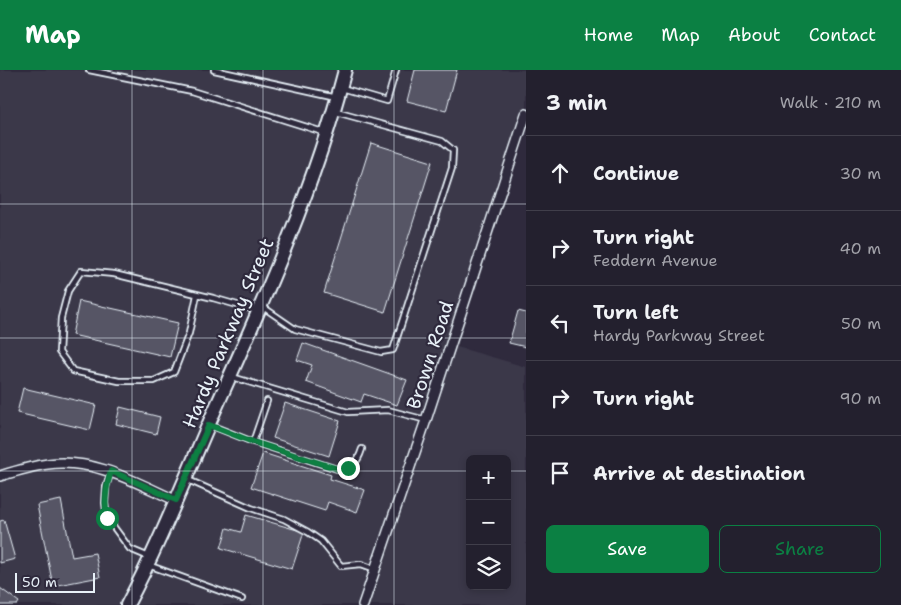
<!DOCTYPE html>
<html lang="en">
<head>
<meta charset="utf-8">
<style>
  :root { --surface:#23202e; --page:#2b2836; --text:#f1f3f6; --muted:#a3a3aa; --line:#403e4a; --accent:#0b8043 }
  body { margin:0; font-family:"Shantell Sans",sans-serif; background:var(--page); color:var(--text) }
  .controls { position:absolute; right:15px; bottom:15px; display:grid; overflow:hidden; border-radius:8px; box-shadow:0 2px 8px #0003 }
  .controls button { width:45px; height:45px; display:grid; place-items:center; padding:0; border:0; border-bottom:1px solid var(--line); background:var(--surface); color:var(--text); font:25px sans-serif }
  .scale { position:absolute; left:15px; bottom:12px; width:80px; box-sizing:border-box; padding-left:5px; border:2px solid #e8f1f8; border-top:0; font-size:14px; line-height:18px; white-space:nowrap; color:#e8f1f8; -webkit-text-stroke:4px #2f2a3d; paint-order:stroke }
  .stop { position:absolute; width:15px; height:15px; margin:-11px; border:4px solid #0b8043; border-radius:50%; background:#fff }
  .stop.end { background:#0b8043; border-color:#fff; box-shadow:0 1px 5px #0008 }
  .list { margin:0; padding:0; list-style:none }
  h2 { display:flex; justify-content:space-between; align-items:center; height:65px; margin:0; padding:0 20px; font-size:21px }
  h2 small { font-size:16px; font-weight:400; color:var(--muted) }
  .list li { display:grid; grid-template-columns:32px 1fr auto; gap:15px; align-items:center; box-sizing:border-box; height:75px; padding:0 20px; border-top:1px solid var(--line) }
  .list b { display:block; font-size:19px; white-space:nowrap }
  .list p { margin:0; font-size:16px; white-space:nowrap; color:var(--muted) }
  .list em { font-size:16px; font-style:normal; color:var(--muted) }
  .actions { display:flex; gap:10px; padding:15px 20px }
  .actions a { flex:1; padding:11px 0; border:1px solid var(--accent); border-radius:8px; text-align:center; font-size:18px; color:var(--accent) }
  .actions .main { background:var(--accent); color:#fff }
  .icon { flex:none; width:28px; height:28px; fill:none; stroke:currentColor; stroke-width:2; stroke-linecap:round; stroke-linejoin:round }
  .map { position:relative; flex:none; width:526px; height:535px; overflow:hidden }
  header { display:flex; align-items:center; gap:30px; box-sizing:border-box; height:70px; padding:0 25px; background:var(--accent); color:#fff }
  header strong { font-size:24px }
  nav { display:flex; gap:28px; margin-inline-start:auto; font-size:18px }
  main { display:flex }
  aside { flex:1; background:var(--surface) }
  .map>svg:first-child { display:block }
  .built { fill:#3b3749; fill-rule:evenodd }
  .building { fill:#575565; stroke:#e8f1f8 }
  .lines { fill:none; stroke-linecap:round; stroke-linejoin:round }
  .service-casing { stroke:#e8f1f8; stroke-width:8 }
  .minor-casing { stroke:#e8f1f8; stroke-width:12 }
  .secondary-casing { stroke:#e8f1f8; stroke-width:16 }
  .service { stroke:#2f2a3d; stroke-width:4.5 }
  .minor { stroke:#2f2a3d; stroke-width:9 }
  .secondary { stroke:#2f2a3d; stroke-width:12 }
  .route { stroke:#0b8043; stroke-width:6 }
  .grid { fill:none; stroke:#e8f1f8; stroke-width:1; stroke-opacity:0.55 }
  .labels { text-anchor:middle; dominant-baseline:central; stroke-width:4.5; stroke-linejoin:round; paint-order:stroke }
  .street-label { font-size:19px; fill:#e8f1f8; stroke:#2f2a3d }
</style>
</head>
<body>
<header>
<strong>Map</strong>
<nav><a>Home</a><a>Map</a><a>About</a><a>Contact</a></nav>
</header>
<main>
<div class="map">
<svg width="526" height="535" viewBox="0 0 526 535">
  <rect width="100%" height="100%" fill="#2f2a3d"/>
  <filter id="ink" filterUnits="userSpaceOnUse"><feTurbulence type="fractalNoise" baseFrequency=".02" numOctaves="2"/><feDisplacementMap in="SourceGraphic" scale="10" xChannelSelector="R" yChannelSelector="G"/><feConvolveMatrix kernelMatrix="1 2 1 2 8 2 1 2 1" color-interpolation-filters="sRGB"/></filter>
  <g filter="url(#ink)">
    <!-- built -->
    <path class="built" d="M0 0H526V63L457 277 526 297V535H0ZM470 389H507V516H470Z"/>
    <!-- building -->
    <path class="building" d="M415 0H457L446 41 407 31Z
      M371 73 432 92 385 242 324 223Z
      M79 231 178 253 170 287 72 265Z
      M518 241 526 243V277L509 273Z
      M303 273 407 310 397 335 364 324 361 332 306 312 312 295 297 290Z
      M23 318 96 335 90 360 17 343Z
      M285 333 340 351 329 386 273 368Z
      M120 337 160 347 156 364 116 354Z
      M263 383 331 405 330 409 365 420 357 442 328 432 325 441 251 417Z
      M61 430 72 487 95 483 100 507 53 516 37 435Z
      M246 445 304 462 292 499 221 478 227 458 241 462Z
      M4 450 15 489 0 493V451Z
      M0 518 19 532 17 535H0Z"/>
    <g class="lines">
      <defs>
        <path id="service" d="M89 0 192 21 326 63
          M214 0 337 27
          M342 18 387 31 396 0
          M197 225 189 263 174 302 154 311H119L73 301 59 282 61 248 68 221 81 201 114 204 213 228 258 241
          M263 237 295 259 381 282 393 280 452 98 453 80 442 71 336 42
          M232 307 348 342 388 340 426 350
          M210 355 253 372 337 399C352 400 358 392 362 379
          M253 372 267 331
          M111 401 106 417 105 433 107 448 130 479 149 487
          M186 409 251 438 284 449 308 462 321 471 341 496 361 494 375 499
          M148 495 242 529"/>
        <path id="minor" d="M0 406C16 401 32 396 48 394 94 388 135 412 175 430
          M363 535 426 350 526 44"/>
        <path id="secondary" d="M127 535C160 473 186 406 214 342 264 230 314 119 345 0"/>
      </defs>
      <!-- service casing -->
      <use href="#service" class="service-casing"/>
      <!-- minor casing -->
      <use href="#minor" class="minor-casing"/>
      <!-- secondary casing -->
      <use href="#secondary" class="secondary-casing"/>
      <!-- service -->
      <use href="#service" class="service"/>
      <!-- minor -->
      <use href="#minor" class="minor"/>
      <!-- secondary -->
      <use href="#secondary" class="secondary"/>
    </g>
  </g>
  <g class="lines" filter="url(#ink)">
    <!-- route -->
    <path class="route" d="M107 448C104 431 106 418 111 401L176 430 209 355 253 372 338 399 348 398"/>
  </g>
  <!-- grid -->
  <path class="grid" d="M132 0V535M263 0V535M394 0V535M0 134H526M0 268H526M0 401H470M507 401H526"/>
  <g class="labels">
    <!-- street labels -->
    <g class="street-label">
      <text transform="translate(228 263) rotate(-67)">Hardy Parkway Street</text>
      <text transform="translate(430 285) rotate(-72)">Brown Road</text>
    </g>
  </g>
</svg>
<div class="controls">
<button>+</button>
<button>−</button>
<button><svg class="icon" aria-label="layers" viewBox="0 0 24 24"><path d="M12 4l9 5-9 5-9-5zM3 14l9 5 9-5"/></svg></button>
</div>
<div class="scale">50 m</div>
<div class="stop" style="left:107px;top:448px"></div>
<div class="stop end" style="left:348px;top:398px"></div>
</div>
<aside>
<h2>3 min<small>Walk · 210 m</small></h2>
<ul class="list">
<li><svg class="icon" aria-label="ahead" viewBox="0 0 24 24"><path d="M12 20V5M6 11l6-6 6 6"/></svg><div><b>Continue</b></div><em>30 m</em></li>
<li><svg class="icon" aria-label="right" viewBox="0 0 24 24"><path d="M7 20v-9h11M14 6l5 5-5 5"/></svg><div><b>Turn right</b><p>Feddern Avenue</p></div><em>40 m</em></li>
<li><svg class="icon" aria-label="left" viewBox="0 0 24 24"><path d="M17 20v-9H6M10 6l-5 5 5 5"/></svg><div><b>Turn left</b><p>Hardy Parkway Street</p></div><em>50 m</em></li>
<li><svg class="icon" aria-label="right" viewBox="0 0 24 24"><path d="M7 20v-9h11M14 6l5 5-5 5"/></svg><div><b>Turn right</b></div><em>90 m</em></li>
<li><svg class="icon" aria-label="arrive" viewBox="0 0 24 24"><path d="M6 21V4h12l-3 4 3 4H6"/></svg><div><b>Arrive at destination</b></div></li>
</ul>
<div class="actions"><a class="main">Save</a><a>Share</a></div>
</aside>
</main>
</body>
</html>
